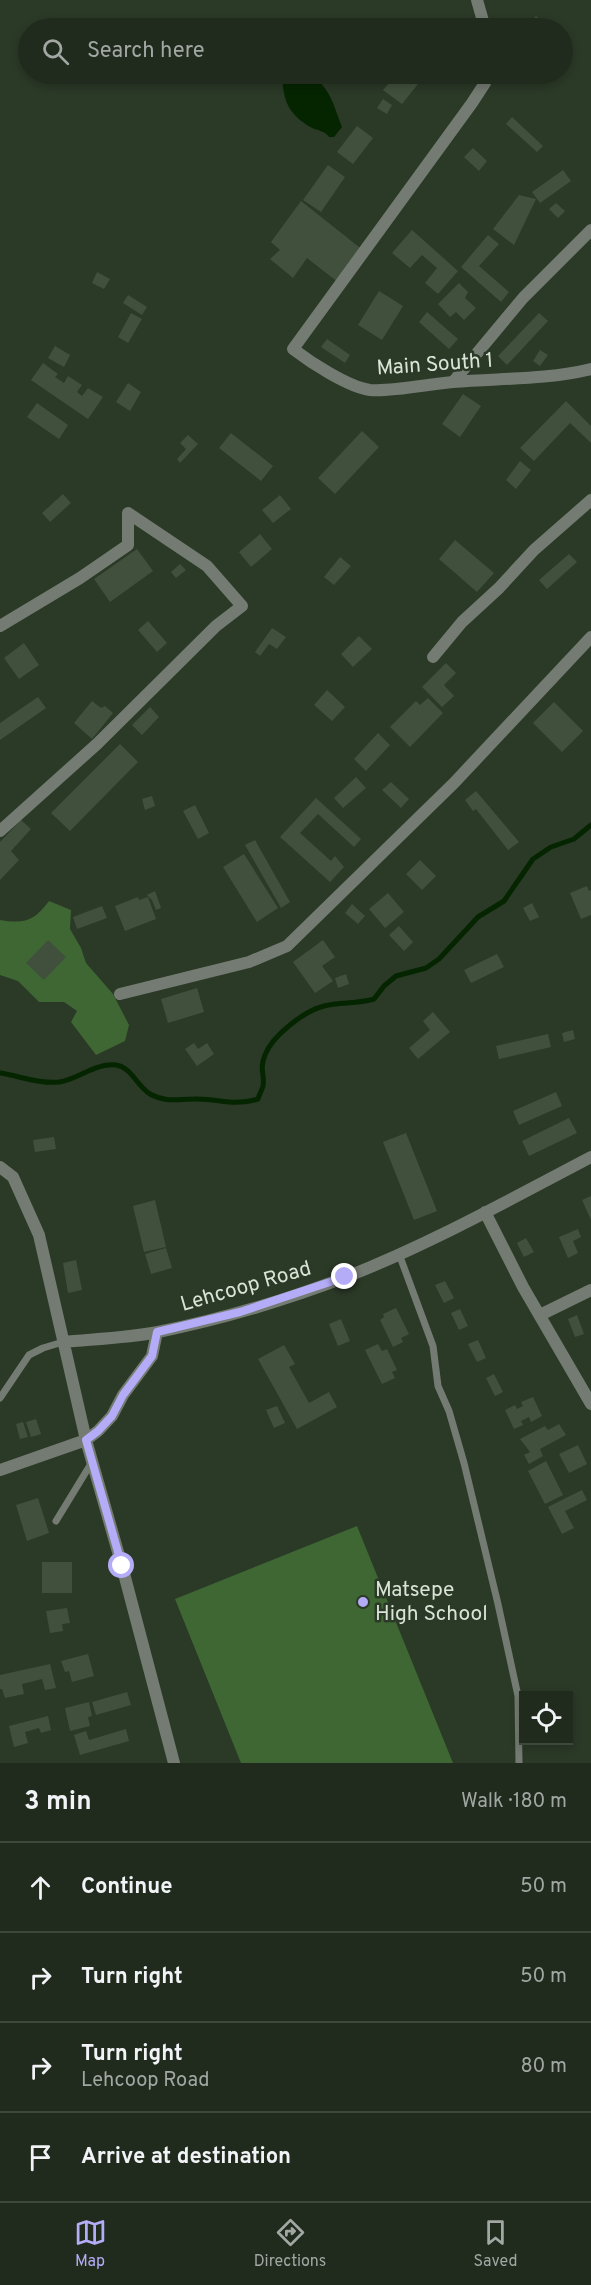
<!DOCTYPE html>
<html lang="en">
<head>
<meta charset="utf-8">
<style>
  :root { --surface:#202b1d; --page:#2d372a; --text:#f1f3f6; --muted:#a2a7a4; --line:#3d473b; --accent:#b5acf8 }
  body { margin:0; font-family:Overpass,sans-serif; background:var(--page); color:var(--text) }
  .controls { position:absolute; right:18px; bottom:18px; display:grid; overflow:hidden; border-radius:0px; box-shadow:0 3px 9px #0003 }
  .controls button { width:54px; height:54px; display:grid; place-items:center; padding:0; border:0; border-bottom:2px solid var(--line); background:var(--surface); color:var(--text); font:30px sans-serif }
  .stop { position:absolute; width:18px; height:18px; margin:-14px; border:4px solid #b5acf8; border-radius:50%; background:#fff }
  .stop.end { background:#b5acf8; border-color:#fff; box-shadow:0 2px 6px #0008 }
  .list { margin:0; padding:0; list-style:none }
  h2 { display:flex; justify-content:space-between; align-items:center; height:78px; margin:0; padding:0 24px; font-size:26px }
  h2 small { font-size:20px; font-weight:400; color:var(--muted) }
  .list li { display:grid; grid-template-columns:39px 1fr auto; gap:18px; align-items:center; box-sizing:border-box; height:90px; padding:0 24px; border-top:2px solid var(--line) }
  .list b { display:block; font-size:22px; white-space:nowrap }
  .list p { margin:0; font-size:20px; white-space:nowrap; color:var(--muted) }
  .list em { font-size:20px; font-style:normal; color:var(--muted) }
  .icon { flex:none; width:33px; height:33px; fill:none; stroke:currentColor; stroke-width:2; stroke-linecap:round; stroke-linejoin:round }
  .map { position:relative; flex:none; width:591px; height:1763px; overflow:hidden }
  .search { position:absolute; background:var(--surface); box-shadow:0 3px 9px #0003; left:18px; right:18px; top:18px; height:66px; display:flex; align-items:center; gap:15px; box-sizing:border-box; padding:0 21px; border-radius:33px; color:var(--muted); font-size:22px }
  .sheet { height:438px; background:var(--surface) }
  nav { display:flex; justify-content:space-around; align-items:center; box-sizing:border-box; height:84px; border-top:2px solid var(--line); background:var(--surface); font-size:16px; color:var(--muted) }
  nav a { display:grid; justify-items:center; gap:3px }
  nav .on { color:var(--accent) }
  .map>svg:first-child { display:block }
  .green { fill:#3e6733 }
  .water { fill:#052500 }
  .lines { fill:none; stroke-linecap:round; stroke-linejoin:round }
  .stream { stroke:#052500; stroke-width:5 }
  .building { fill:#41503d }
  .service { stroke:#747b72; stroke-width:7 }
  .minor { stroke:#747b72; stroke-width:12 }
  .route { stroke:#b5acf8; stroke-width:8 }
  .poi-dot { fill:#b5acf8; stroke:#2b3927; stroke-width:2 }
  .labels { text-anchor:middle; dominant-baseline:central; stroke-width:5; stroke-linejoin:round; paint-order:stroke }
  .street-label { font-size:21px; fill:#dae3d7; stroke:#2b3927 }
  .poi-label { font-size:21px; fill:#dae3d7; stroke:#2b3927; text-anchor:start }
</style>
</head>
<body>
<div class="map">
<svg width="591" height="1763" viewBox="0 0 591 1763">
  <rect width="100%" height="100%" fill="#2b3927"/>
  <!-- green -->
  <path class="green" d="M49 901 71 910 70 929 81 948 86 963 113 994 129 1025 125 1041 96 1055 71 1022 77 1011 64 1002H39L18 981 0 975V920C25 924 34 921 49 901Z
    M357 1526 453 1763H241L175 1599Z"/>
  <!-- water -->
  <path class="water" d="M282 74H312C332 93 332 101 342 127L334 137H329C325 131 319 131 312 128 288 114 283 101 282 74Z"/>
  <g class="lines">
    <!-- stream -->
    <path class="stream" d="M0 1073C19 1076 40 1084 59 1082 79 1079 94 1063 116 1065 131 1067 137 1086 150 1094 166 1103 178 1099 194 1099 219 1098 231 1107 258 1099 259 1095 262 1090 263 1086 265 1074 259 1070 265 1055 272 1036 304 1011 324 1006 340 1002 357 1004 374 999L384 986 396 976 426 968 439 959 478 917 504 901 533 859 551 847 574 839 591 825"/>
  </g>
  <!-- building -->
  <path class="building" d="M536 16 550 28H539L531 21Z
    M397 74H426L402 104 383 90Z
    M383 99 392 105 387 114 377 108Z
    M512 117 543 146 537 152 506 124Z
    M357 126 373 138 353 164 337 152Z
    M473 148 487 161 479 171 464 157Z
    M328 165 345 177 321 212 303 200Z
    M563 170 571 181 540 203 532 192Z
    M519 195 536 199 514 245 493 229Z
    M301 201 364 251 339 283 307 258 293 278 270 259 280 250 271 242Z
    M556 203 565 211 558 218 549 209Z
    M412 230 458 271 438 294 425 283 437 268 422 255 410 268 392 253Z
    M488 235 499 244 479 266 509 292 501 302 461 267Z
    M97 272 110 279 104 289 92 283Z
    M459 283 468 292 465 298 476 308 464 320 456 312 450 317 438 304Z
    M379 291 403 306 382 340 358 325Z
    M128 295 147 307 142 315 123 303Z
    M427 312 458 339 449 349 419 322Z
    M131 313 142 319 128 343 118 337Z
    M539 313 548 321 507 365 498 356Z
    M327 339 350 355 345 363 321 347Z
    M55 346 70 355 64 367 48 358Z
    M540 350 548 355 540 366 533 361Z
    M43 363 58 374 55 377 64 383 68 376 82 385 77 392 82 396 88 388 103 397 88 419 31 380Z
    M128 383 141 392 130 411 116 402Z
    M463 394 481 406 460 437 442 424Z
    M566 401 591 426V443L570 423 534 461 520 448Z
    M37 403 68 425 59 439 27 417Z
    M362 431 379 447 335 494 318 478Z
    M231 433 273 466 261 481 219 448Z
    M188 435 198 444 180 463 177 459 186 449 180 443Z
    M520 461 531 470 516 489 506 480Z
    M63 494 71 503 50 522 42 513Z
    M280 495 291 509 273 523 262 510Z
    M260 534 272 549 251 567 239 552Z
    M455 540 494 573 477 592 439 559Z
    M137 549 153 571 110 602 94 579Z
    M569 554 577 562 547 589 539 580Z
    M340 557 351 566 334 585 324 577Z
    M180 564 186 570 176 578 171 572Z
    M148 621 167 643 157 652 138 630Z
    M272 628 286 637 277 649 269 644 260 656 255 652Z
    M359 636 372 649 353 667 341 654Z
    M24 643 39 665 19 679 4 658Z
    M446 663 456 673 444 685 454 696 442 707 422 687Z
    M327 690 345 707 332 721 314 705Z
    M38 697 46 708 0 740V723Z
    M428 698 443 713 410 747 390 727 416 701 420 705Z
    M92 701 101 708 105 706 113 713 92 739 74 723Z
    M554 702 583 731 562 752 533 723Z
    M150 707 159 717 142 735 132 725Z
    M378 733 390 745 366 771 354 759Z
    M120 744 138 762 70 831 51 813Z
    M356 777 366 788 343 808 334 798Z
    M391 782 409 799 401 808 382 790Z
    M476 791 519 842 508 850 476 809 473 811 465 800Z
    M152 796 155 806 145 810 142 799Z
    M316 798 361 839 354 847 318 814 300 833 331 861 335 856 344 867 330 882 280 837Z
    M195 805 209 833 198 839 183 811Z
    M21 820 31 829 11 851 19 860 0 880V842Z
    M255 840 290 902 281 908 245 845Z
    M244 854 278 908 257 922 223 867Z
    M420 860 436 876 422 890 406 874Z
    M587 886 589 891 591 890V915L581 919 570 893Z
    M155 891 161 908 156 910 152 900 147 895Z
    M388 893 404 912 385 928 369 909Z
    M138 897 139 900 148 897 156 919 125 931 115 906Z
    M532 903 539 917 530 921 523 908Z
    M352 904 365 916 358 924 345 913Z
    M102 906 107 918 77 929 73 917Z
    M399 926 413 942 404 951 389 935Z
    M48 940 66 957 44 980 26 963Z
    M323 940 335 957 322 966 333 981 315 993 293 962Z
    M497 954 504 967 471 983 464 970Z
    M346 974 349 984 338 988 335 978Z
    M197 988 204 1012 168 1023 161 999Z
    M433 1012 450 1032 418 1059 409 1048 430 1030 423 1021Z
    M573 1030 575 1039 564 1042 562 1033Z
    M548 1034 551 1047 499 1059 496 1046Z
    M194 1043 198 1049 207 1043 214 1054 197 1066 185 1049Z
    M556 1092 562 1106 519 1125 513 1111Z
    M569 1118 577 1133 529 1156 522 1141Z
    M406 1133 437 1211 414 1220 383 1142Z
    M54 1137 56 1149 35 1152 33 1140Z
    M591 1196V1220L582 1200Z
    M155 1200 166 1247 144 1252 133 1206Z
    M578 1229 581 1237 573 1241 578 1253 568 1258 559 1237Z
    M526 1238 534 1252 524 1257 517 1243Z
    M166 1248 172 1268 151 1274 145 1254Z
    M76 1260 82 1290 68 1293 63 1263Z
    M445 1281 454 1298 444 1303 435 1285Z
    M396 1308 409 1334 401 1338 403 1342 393 1347 380 1320 384 1317 383 1314Z
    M460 1309 468 1326 459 1330 451 1313Z
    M577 1315 584 1334 575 1337 568 1319Z
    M341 1319 350 1341 338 1346 329 1324Z
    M478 1340 486 1358 477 1362 468 1344Z
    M378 1344 382 1351 387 1349 397 1370 392 1372 395 1378 382 1384 365 1350Z
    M284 1345 295 1364 289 1367 309 1403 329 1392 337 1407 297 1429 258 1359Z
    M494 1374 503 1392 495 1396 486 1378Z
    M533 1397 542 1416 531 1422 529 1417 521 1421 523 1425 514 1429 505 1410 515 1405 517 1409 523 1406 521 1402Z
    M277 1406 285 1423 274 1428 266 1410Z
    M36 1419 41 1434 31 1437 26 1422Z
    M23 1422 28 1437 20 1439 16 1424Z
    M559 1424 566 1435 540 1449 543 1456 529 1464 524 1455 530 1452 520 1439 545 1426 548 1430Z
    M578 1445 587 1464 569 1473 559 1454Z
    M546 1461 563 1495 545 1504 528 1471Z
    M582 1490 587 1500 565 1511 574 1528 562 1534 548 1507Z
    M38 1498 49 1533 27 1541 16 1505Z
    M42 1562H72V1593H42Z
    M67 1608 70 1623 62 1624 63 1631 50 1633 46 1611Z
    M88 1654 94 1676 72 1682 69 1671 65 1672 61 1661Z
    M50 1664 56 1688 45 1690 42 1679 22 1684 24 1694 5 1698 2 1689H0V1675Z
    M127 1692 131 1705 96 1715 92 1702Z
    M89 1702 92 1716 88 1717 90 1726 70 1731 65 1708Z
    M48 1716 51 1730 41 1733 39 1728 25 1732 28 1743 14 1747 9 1726Z
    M126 1729 129 1741 80 1755 74 1735 86 1731 89 1740Z"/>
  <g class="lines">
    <!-- service -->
    <path class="service" d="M399 1254 433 1346 438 1386 449 1411 464 1463 498 1604 518 1696 519 1763
      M0 1398 29 1355 43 1348 63 1342
      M56 1521 92 1462"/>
    <!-- minor -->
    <path class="minor" d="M477 0 485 28
      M488 74 485 83 472 103 293 349C310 362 348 387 370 390 392 392 429 384 453 382 499 378 546 380 591 369
      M453 382 523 298 591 230
      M0 626 80 578 128 545V513L207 566 242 606 216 626 97 744 0 831
      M433 657 462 622 499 588 534 550 591 500
      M120 994 249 962 287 946 454 783 591 637
      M0 1167 13 1177 39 1235 86 1440 122 1566 174 1763
      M485 1212 523 1287 591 1404
      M540 1315 591 1290
      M63 1342C95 1339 127 1338 158 1332 222 1319 286 1300 346 1277 430 1244 511 1199 591 1157
      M0 1470 86 1440 98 1431 112 1416 123 1395 152 1356 157 1332"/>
  </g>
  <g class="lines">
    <!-- route -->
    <path class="route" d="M122 1566 86 1440 98 1431 112 1416 123 1395 152 1356 157 1332 240 1312 345 1277"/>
  </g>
  <!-- markers -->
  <circle class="poi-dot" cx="363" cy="1602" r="6"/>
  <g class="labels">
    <!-- street labels -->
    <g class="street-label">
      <text transform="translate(435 365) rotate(-4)">Main South 1</text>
      <text transform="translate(246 1287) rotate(-16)">Lehcoop Road</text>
    </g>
    <!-- poi labels -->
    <g class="poi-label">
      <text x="375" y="1590">Matsepe<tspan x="375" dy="24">High School</tspan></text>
    </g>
  </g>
</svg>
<div class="controls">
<button><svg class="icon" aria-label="locate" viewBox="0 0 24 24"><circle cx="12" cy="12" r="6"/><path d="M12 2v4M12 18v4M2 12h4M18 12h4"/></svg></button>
</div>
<div class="stop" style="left:122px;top:1566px"></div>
<div class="stop end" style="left:345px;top:1277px"></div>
<div class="search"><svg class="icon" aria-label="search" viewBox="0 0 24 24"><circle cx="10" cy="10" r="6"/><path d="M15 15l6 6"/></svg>Search here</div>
</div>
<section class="sheet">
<h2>3 min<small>Walk · 180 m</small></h2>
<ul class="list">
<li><svg class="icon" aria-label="ahead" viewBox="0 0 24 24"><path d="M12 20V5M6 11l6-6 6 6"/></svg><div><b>Continue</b></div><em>50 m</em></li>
<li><svg class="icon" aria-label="right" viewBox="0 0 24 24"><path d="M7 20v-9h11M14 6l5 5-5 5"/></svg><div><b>Turn right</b></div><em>50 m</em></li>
<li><svg class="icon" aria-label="right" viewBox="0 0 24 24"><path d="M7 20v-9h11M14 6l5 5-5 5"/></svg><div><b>Turn right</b><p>Lehcoop Road</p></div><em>80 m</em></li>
<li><svg class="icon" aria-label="arrive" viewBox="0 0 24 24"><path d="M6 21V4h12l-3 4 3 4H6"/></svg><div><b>Arrive at destination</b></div></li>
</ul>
</section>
<nav>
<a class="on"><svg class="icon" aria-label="map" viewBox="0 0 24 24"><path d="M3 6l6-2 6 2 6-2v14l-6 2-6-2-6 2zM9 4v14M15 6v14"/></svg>Map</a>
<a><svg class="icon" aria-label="directions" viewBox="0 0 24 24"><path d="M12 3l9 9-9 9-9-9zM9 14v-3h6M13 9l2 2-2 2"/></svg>Directions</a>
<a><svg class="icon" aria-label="saved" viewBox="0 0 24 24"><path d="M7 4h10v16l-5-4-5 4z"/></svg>Saved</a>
</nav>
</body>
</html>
